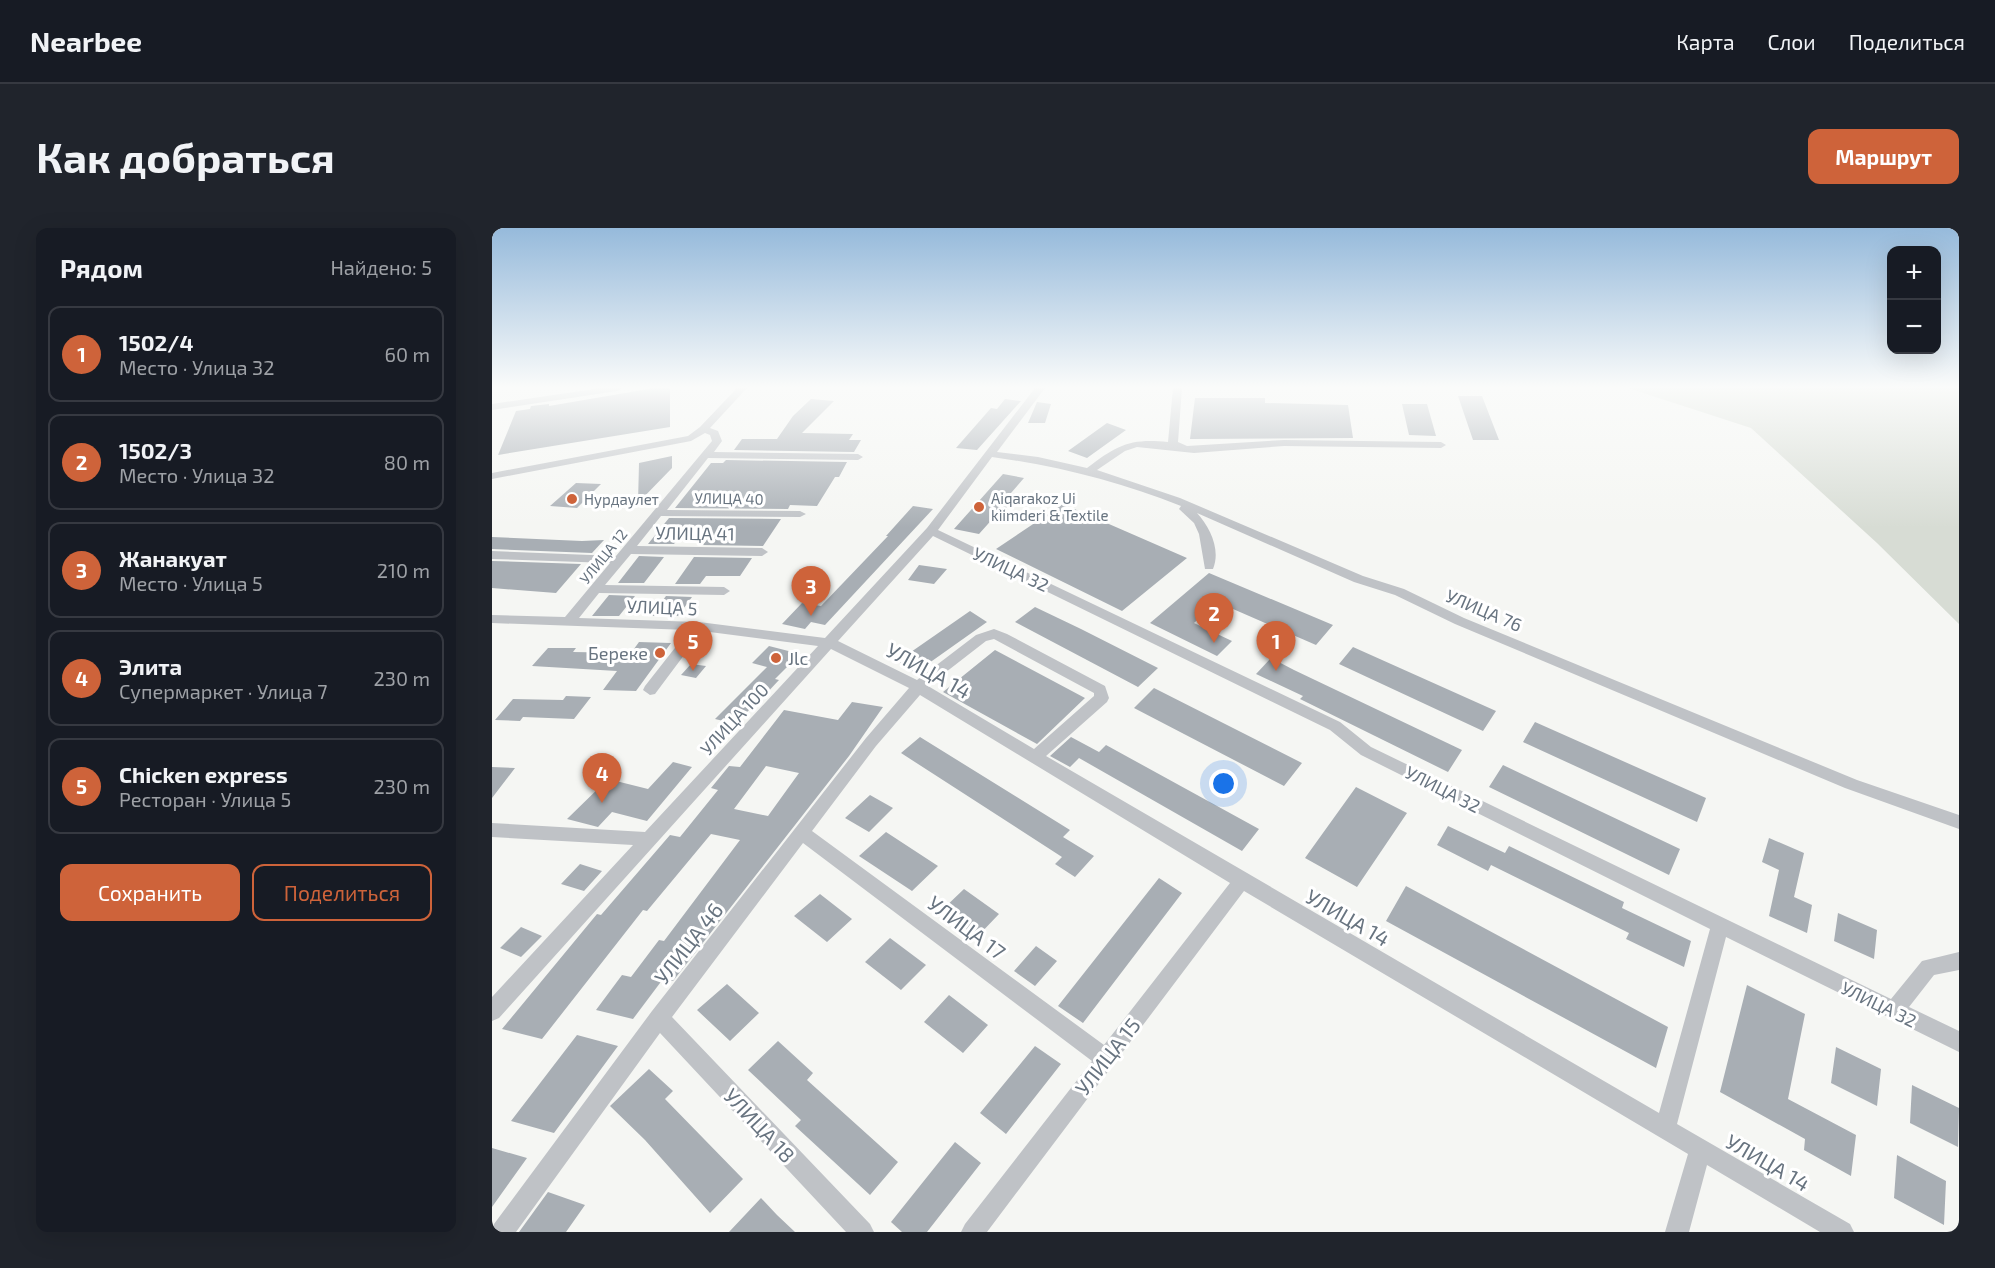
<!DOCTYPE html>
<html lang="ru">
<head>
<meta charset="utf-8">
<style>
  :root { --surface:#171b24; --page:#20242c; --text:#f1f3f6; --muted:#9ea1a6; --line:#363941; --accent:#ce633a }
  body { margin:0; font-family:"Exo 2",sans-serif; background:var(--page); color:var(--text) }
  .controls { position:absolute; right:18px; top:18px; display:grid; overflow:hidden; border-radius:12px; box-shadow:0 6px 24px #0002 }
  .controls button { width:54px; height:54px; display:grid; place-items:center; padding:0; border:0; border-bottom:2px solid var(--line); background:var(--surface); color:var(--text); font:30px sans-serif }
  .you { position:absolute; left:732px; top:556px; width:21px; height:21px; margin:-15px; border:4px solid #fff; border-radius:50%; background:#1a73e8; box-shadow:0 0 0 9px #1a73e833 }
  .badge { display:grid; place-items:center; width:39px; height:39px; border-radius:50%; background:var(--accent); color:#fff; font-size:20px; font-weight:700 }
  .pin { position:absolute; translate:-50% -50px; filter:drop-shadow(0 2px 3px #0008) }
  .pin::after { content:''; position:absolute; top:32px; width:21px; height:18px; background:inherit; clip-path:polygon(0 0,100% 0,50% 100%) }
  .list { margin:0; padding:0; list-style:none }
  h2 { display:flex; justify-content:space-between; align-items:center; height:78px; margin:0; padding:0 24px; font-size:26px }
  h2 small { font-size:20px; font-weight:400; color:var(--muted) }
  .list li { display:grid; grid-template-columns:39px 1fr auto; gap:18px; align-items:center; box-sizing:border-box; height:96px; margin:0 12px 12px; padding:0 12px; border:2px solid var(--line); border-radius:12px }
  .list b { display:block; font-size:22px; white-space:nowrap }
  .list p { margin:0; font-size:20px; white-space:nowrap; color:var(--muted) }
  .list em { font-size:20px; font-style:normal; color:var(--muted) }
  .actions { display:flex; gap:12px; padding:18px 24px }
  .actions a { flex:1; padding:14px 0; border:2px solid var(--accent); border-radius:12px; text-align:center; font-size:21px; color:var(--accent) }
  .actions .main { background:var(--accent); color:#fff }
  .map { position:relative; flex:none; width:1467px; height:1004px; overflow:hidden; border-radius:12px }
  header { display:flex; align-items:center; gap:36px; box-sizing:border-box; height:84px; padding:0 30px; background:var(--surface); border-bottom:2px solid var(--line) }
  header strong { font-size:28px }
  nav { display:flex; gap:33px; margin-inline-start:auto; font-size:21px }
  .intro { display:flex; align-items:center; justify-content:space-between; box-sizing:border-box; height:144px; padding:0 36px }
  h1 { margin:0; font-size:42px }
  .button { padding:15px 27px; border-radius:12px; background:var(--accent); color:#fff; font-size:21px; font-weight:700 }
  main { display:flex; gap:36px; padding:0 36px }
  aside { flex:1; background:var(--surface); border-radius:12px; box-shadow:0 6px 24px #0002 }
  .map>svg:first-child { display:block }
  .green { fill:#d7dcd4 }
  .building { fill:#a8aeb4; fill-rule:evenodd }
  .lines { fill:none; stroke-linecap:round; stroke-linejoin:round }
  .minor { fill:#bfc2c6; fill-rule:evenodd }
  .poi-dot { fill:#ce633a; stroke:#fff; stroke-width:2 }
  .labels { text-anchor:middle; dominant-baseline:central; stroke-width:6; stroke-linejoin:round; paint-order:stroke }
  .far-street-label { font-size:15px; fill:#687480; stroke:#fff }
  .far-poi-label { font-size:15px; fill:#687480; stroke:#fff; text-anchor:start }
  .street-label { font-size:18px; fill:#687480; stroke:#fff }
  .poi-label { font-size:18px; fill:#687480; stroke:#fff; text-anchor:end }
  .near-street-label { font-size:21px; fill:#687480; stroke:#fff }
</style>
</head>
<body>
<header>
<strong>Nearbee</strong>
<nav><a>Карта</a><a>Слои</a><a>Поделиться</a></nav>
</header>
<div class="intro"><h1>Как добраться</h1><a class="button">Маршрут</a></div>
<main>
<aside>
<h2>Рядом<small>Найдено: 5</small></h2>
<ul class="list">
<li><span class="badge">1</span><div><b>1502/4</b><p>Место · Улица 32</p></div><em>60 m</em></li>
<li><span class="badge">2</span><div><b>1502/3</b><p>Место · Улица 32</p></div><em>80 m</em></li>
<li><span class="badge">3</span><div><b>Жанакуат</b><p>Место · Улица 5</p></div><em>210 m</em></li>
<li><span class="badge">4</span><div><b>Элита</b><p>Супермаркет · Улица 7</p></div><em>230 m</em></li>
<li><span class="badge">5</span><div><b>Chicken express</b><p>Ресторан · Улица 5</p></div><em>230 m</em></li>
</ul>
<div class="actions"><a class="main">Сохранить</a><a>Поделиться</a></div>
</aside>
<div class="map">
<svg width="1467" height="1004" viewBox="0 0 1467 1004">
  <rect width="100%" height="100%" fill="#f5f6f3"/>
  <!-- green -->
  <path class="green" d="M1136 160H1467V396L1385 315 1259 200Z"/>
  <!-- building -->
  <path class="building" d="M162 160H178V199L6 227 24 183 38 181 39 178 57 176V178Z
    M966 168H990L1007 212H981Z
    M703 170H773V175L856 177 861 210 698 211Z
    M319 171 342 173 310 205 361 206 357 212H369L362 224 242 222 250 211H285L301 188Z
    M513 171 529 173 485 222 464 220 499 180 505 181Z
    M545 174 559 176 553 195H536Z
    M910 176H935L944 208 917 207Z
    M615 195 634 202 595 230 576 223Z
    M180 228V240L146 275 147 235Z
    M234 232 355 234 347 249H343L325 278 298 277 296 281 183 280 219 235H231Z
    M511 246 532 250 519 265 526 266 508 287H504L487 306 462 301Z
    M84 255 109 256 85 280 58 278Z
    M571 276 695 330 630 383 504 321Z
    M421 278 441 281 333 397 319 394 313 401 290 396 310 375 329 378 396 308H394Z
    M177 290 289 291 271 318 211 317 216 310 197 296 182 316H156Z
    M0 309 90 313 112 312 100 325 0 321Z
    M147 328 172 329 152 355H126Z
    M202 329 260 330 248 348H214L208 356H183Z
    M0 333 89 336 64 365 0 360Z
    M427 337 455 341 442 356 416 352Z
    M717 345 841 397 824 417 725 374 702 395 740 413 725 428 658 395Z
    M117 367 143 368 127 388H100Z
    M174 368 200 369 186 388H159Z
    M543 379 589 401 666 440 646 459 523 394Z
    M478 383 495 394 423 445 406 433Z
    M147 414 179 415 144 463 111 462 125 443 40 438 56 420H84L81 424 139 425Z
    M277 418 308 426 283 451 287 452 272 468H270L244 496 223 491 275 439 260 435Z
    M861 419 1004 483 991 503 847 436Z
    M503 422 593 470 545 516 451 464Z
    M779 430 802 442 970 522 956 544 808 471 811 468 764 446Z
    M199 436 214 438 204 450 189 447Z
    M662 460 810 535 792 558 642 480Z
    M74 468 99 469 82 491 31 489 28 493 3 492 21 471 71 472Z
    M360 474 391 479 357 528 181 753 171 751 141 791 104 782 130 747 139 749 167 712 172 713 248 612 219 606 155 683 151 682 50 811 10 801 105 686 109 687 178 607 188 609 226 562 219 560 237 538 248 539 292 482 346 492ZM274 538 307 545 276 588 242 581Z
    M1043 494 1214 570 1205 594 1031 514Z
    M428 509 578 602 571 609 602 628 583 649 563 636 570 629 409 525Z
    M579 509 607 524 614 517 767 601 750 623 587 530 578 539 558 528Z
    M181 534 200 539 155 593 120 584 106 599 75 591 116 551 156 561Z
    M1011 537 1188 621 1177 647 997 559Z
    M0 539 23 540 0 570Z
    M864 559 915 585 865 659 813 630Z
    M378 567 401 580 377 604 353 590Z
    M956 598 1013 625 1017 618 1132 674 1130 680 1199 713 1192 739 1134 711 1137 705 999 637 996 643 945 617Z
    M394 604 446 638 420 663 367 628Z
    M1277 610 1312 625 1302 669 1320 677 1315 705 1277 688 1287 642 1270 634Z
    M88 636 110 643 92 663 69 656Z
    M667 650 690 665 591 795 566 778Z
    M914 658 1176 799 1164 840 894 693Z
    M472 661 507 686 485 709 449 683Z
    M328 666 360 691 335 714 302 688Z
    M1346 685 1385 702 1382 731 1342 713Z
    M29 699 50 708 29 729 8 720Z
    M398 710 434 737 409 762 373 734Z
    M544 718 565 733 543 758 522 743Z
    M235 756 267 785 238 813 205 782Z
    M1255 757 1313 786 1296 871 1364 907 1359 948 1312 922 1313 911 1228 864Z
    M457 767 496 797 471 825 432 794Z
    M85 807 126 818 62 905 19 893Z
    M286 813 321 845 315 852 406 934 378 967 303 898 309 892 256 842Z
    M543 818 569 836 514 906 488 885Z
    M1344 819 1389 841 1385 878 1339 855Z
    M157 841 181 863 173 871 251 951 218 985 153 912 118 878Z
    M1420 857 1467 880 1466 919 1418 895Z
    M463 914 489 935 435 1004H410L399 994Z
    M0 920 35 930 0 979Z
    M1405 927 1454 953 1452 997 1402 970Z
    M56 964 93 977 74 1004H27Z
    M269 970 285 987 303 1004H237Z"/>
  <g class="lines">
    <!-- minor -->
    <path class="minor" d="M109 160H130L125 163 0 182V176Z
      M245 160H255L218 200 226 203 230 213 222 224 366 226 371 229 366 232 216 230 175 282 308 283 314 286 308 289 169 288 145 318 270 320 276 324 270 328 139 326 113 357 232 359 238 363 232 367 107 365 87 390 207 394 333 410 435 300 543 160H553L505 224 546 229 595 240C625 217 638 210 676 214L681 160H690L686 214 695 218 792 212 949 214 954 217 949 220 792 218 702 225 645 219 633 223 605 242 688 270 871 348 912 361 972 390 1365 552 1467 587V601L1353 560 963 396 903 367 862 354 705 285C718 299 729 322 721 341H713L707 306 702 295 687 281 689 278C628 254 566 238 500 229L446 302 848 494 879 519 1399 771 1430 733 1467 724V742L1442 747 1417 779 1467 803V824L1234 709 1185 896 1358 996 1362 1004H1328L1215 937 1197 1004H1173L1196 926 752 663 495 1004H469L473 996 600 833 311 615 180 789 378 996 382 1004H354L168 805 24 1004H0L2 996 160 783 374 510 417 460 339 421 7 790 0 793V769L141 617 0 609V595L153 604 326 418 210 403 163 466 158 467 151 462 153 458 197 402 0 395V387L73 389 118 335 0 331V323L124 328 220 213 218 207 213 205 199 213 0 251V245L196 208 208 199ZM441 308 838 502 869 527 1218 701 1167 885 554 528 615 474 617 470 613 458 515 406 502 401 484 407 425 452 346 413ZM502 411 602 465V468L542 521 436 458 494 413ZM428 467 738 655 612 817 320 603 384 518Z"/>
  </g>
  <!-- sky -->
  <linearGradient id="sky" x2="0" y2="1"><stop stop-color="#96badb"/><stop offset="0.53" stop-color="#fafbfa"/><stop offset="1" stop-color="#fafbfa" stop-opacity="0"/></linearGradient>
  <rect width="1467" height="300" fill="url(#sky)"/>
  <!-- markers -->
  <g class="poi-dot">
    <circle cx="80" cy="271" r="6"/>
    <circle cx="487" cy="279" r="6"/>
    <circle cx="168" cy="425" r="6"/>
    <circle cx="284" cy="430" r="6"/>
  </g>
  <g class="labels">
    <!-- far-street labels -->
    <g class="far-street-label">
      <text transform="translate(237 270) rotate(1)">УЛИЦА 40</text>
      <text transform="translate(111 328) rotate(-51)">УЛИЦА 12</text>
    </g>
    <!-- far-poi labels -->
    <g class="far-poi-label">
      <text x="499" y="270">Aiqarakoz Ui<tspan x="499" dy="17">kiimderi &amp; Textile</tspan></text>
      <text x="92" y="271">Нурдаулет</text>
    </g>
    <!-- street labels -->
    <g class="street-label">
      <text transform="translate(203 305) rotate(1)">УЛИЦА 41</text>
      <text transform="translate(519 341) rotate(25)">УЛИЦА 32</text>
      <text transform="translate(170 379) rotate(2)">УЛИЦА 5</text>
      <text transform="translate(992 382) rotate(23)">УЛИЦА 76</text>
      <text transform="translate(242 491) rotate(-47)">УЛИЦА 100</text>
      <text transform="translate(951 561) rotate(27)">УЛИЦА 32</text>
      <text transform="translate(1387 776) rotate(26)">УЛИЦА 32</text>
    </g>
    <!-- poi labels -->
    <g class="poi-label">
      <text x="156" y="425">Береке</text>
      <text x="296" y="430" text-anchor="start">Jlc</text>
    </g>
    <!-- near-street labels -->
    <g class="near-street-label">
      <text transform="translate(437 442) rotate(29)">УЛИЦА 14</text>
      <text transform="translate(856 689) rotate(30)">УЛИЦА 14</text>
      <text transform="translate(475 699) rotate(37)">УЛИЦА 17</text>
      <text transform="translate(196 715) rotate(-52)">УЛИЦА 46</text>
      <text transform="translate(615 828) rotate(-52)">УЛИЦА 15</text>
      <text transform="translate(268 897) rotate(47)">УЛИЦА 18</text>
      <text transform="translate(1276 934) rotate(30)">УЛИЦА 14</text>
    </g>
  </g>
</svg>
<div class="controls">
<button>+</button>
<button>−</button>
</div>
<div class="you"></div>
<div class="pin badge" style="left:784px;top:443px">1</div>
<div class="pin badge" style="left:722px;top:415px">2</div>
<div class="pin badge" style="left:319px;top:388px">3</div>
<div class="pin badge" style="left:110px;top:575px">4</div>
<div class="pin badge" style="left:201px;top:443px">5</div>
</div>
</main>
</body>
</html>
